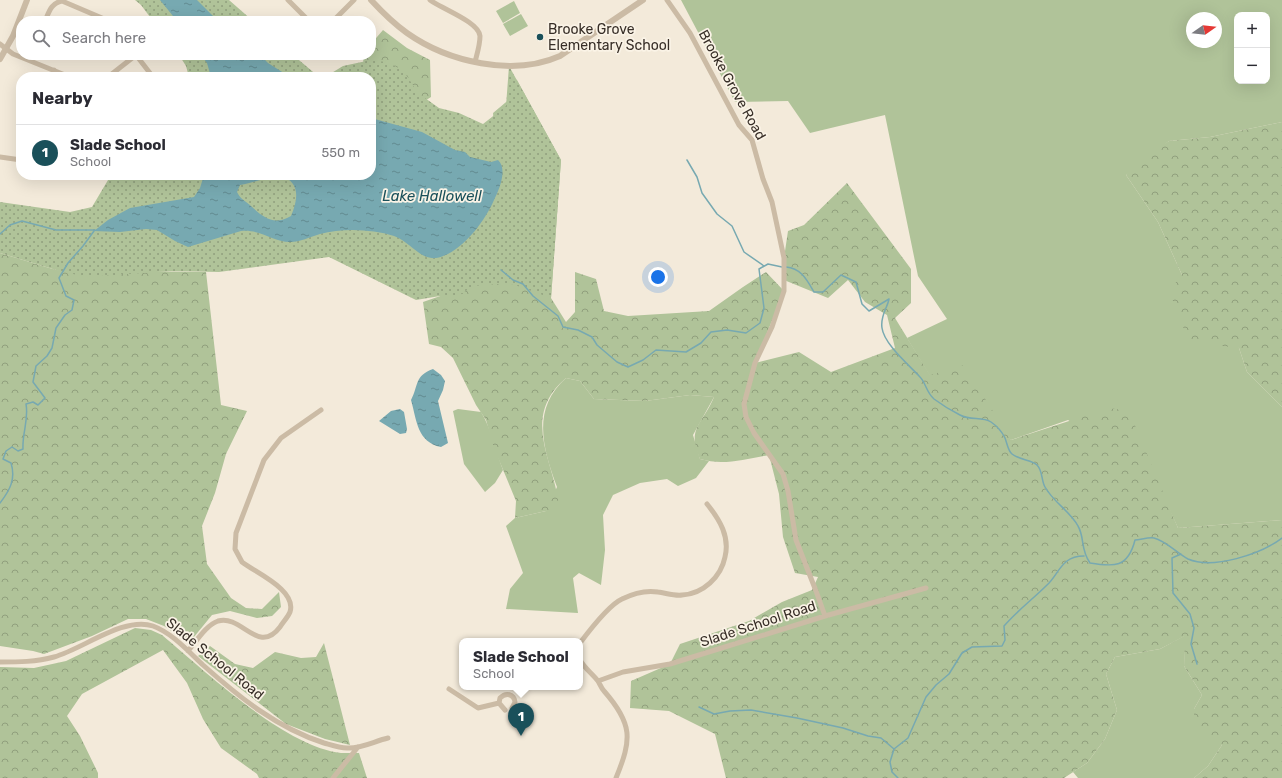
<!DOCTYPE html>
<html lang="en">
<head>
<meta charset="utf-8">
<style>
  :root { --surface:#fff; --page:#f7f7f7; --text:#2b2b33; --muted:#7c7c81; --line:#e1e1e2; --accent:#1a505a }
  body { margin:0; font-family:Rubik,sans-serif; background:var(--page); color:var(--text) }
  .controls { position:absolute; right:12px; top:12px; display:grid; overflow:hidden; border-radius:8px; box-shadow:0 4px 16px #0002 }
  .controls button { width:36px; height:36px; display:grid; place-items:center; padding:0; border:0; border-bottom:1px solid var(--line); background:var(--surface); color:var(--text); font:20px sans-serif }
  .compass { position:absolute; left:1186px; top:12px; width:36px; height:36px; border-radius:50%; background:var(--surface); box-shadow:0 4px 16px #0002; rotate:76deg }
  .you { position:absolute; left:658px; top:277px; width:14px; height:14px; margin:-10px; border:3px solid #fff; border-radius:50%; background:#1a73e8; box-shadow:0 0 0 6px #1a73e833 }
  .badge { display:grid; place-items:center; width:26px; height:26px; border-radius:50%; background:var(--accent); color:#fff; font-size:13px; font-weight:700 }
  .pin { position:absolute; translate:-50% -33px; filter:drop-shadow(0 1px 2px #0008) }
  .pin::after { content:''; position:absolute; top:21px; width:14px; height:12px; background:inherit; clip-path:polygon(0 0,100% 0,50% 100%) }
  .popup { position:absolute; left:459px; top:638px; width:124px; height:52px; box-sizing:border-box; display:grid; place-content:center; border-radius:8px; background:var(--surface); filter:drop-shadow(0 1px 3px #0005); font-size:13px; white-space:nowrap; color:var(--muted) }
  .popup b { font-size:15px; color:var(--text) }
  .popup::after { content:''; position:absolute; left:50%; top:100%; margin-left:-8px; border:8px solid transparent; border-top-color:var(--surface) }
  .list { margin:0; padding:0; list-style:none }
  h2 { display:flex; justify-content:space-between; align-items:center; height:52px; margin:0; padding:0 16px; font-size:17px }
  h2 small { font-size:13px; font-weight:400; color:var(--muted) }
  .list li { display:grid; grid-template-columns:26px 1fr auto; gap:12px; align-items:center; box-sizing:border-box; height:56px; padding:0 16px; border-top:1px solid var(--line) }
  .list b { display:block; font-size:15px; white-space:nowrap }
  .list p { margin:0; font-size:13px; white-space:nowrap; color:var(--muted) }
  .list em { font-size:13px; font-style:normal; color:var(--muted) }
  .icon { flex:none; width:22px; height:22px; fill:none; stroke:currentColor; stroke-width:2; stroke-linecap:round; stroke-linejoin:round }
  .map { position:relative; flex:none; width:1282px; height:778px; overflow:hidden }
  .search { position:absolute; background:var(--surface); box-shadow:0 4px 16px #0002; left:16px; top:16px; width:360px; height:44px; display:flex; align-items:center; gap:10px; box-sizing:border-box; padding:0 14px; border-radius:16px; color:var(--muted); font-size:15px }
  .panel { position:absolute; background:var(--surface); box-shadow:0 4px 16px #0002; left:16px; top:72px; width:360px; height:108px; border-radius:16px }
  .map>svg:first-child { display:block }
  .green { fill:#b0c399; fill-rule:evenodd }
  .forest { fill:url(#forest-crowns) }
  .park { fill:url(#park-dots) }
  .water { fill:url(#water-ripples); fill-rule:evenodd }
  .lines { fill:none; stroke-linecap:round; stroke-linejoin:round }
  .stream { stroke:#77a9b1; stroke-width:1.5 }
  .minor { stroke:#cbbba5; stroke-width:5 }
  .tertiary { stroke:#cbbba5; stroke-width:6 }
  .poi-dot { fill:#1a505a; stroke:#faf3e6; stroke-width:1.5 }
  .labels { text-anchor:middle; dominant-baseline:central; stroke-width:3.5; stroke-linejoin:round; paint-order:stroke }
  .poi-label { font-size:14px; fill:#372e27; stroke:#faf3e6; text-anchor:start }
  .street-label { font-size:14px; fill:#372e27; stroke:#faf3e6 }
  .water-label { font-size:15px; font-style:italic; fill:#1a505a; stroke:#faf3e6 }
</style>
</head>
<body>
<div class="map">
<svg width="1282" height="778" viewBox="0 0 1282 778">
  <defs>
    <pattern id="forest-crowns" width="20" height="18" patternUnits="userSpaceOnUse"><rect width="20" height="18" fill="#b0c399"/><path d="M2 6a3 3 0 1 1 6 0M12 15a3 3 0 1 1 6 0" fill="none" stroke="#909f7d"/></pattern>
    <pattern id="park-dots" width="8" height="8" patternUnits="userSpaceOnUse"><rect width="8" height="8" fill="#b0c399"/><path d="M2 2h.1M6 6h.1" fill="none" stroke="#909f7d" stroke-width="1.8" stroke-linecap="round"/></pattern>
    <pattern id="water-ripples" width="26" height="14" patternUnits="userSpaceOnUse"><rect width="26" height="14" fill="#77a9b1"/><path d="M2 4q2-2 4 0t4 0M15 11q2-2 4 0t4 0" fill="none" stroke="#628a90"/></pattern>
  </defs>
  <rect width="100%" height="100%" fill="#f3eada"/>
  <!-- green -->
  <path class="green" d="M681 0H1282V122L1210 137 1169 141 1126 175 1158 222 1182 275 1239 348 1247 372 1282 407V520L1178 528 1153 473 1068 420 1011 440 930 376 907 338 947 319 918 276 885 115 810 133 788 101 735 102ZM1237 15H1267V81H1237ZM1192 18H1216V42H1192Z
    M514 1 520 13 503 23 496 11Z
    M521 14 528 26 510 36 503 24Z
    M566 378 580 381 594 399 645 401 690 395 714 397 693 435 700 459 709 461 696 478 678 486 667 479 640 483 613 495 603 515 605 550 601 585 579 573 573 578 578 613 506 609 510 589 523 573 506 526 515 518 546 511 557 487C543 449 531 409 566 378Z
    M458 409 481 412C491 428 496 452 503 470L495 483 485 492 464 464 453 411Z
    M1186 635 1184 666 1202 695 1194 709 1222 745 1208 766 1194 778H1078L1073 772 1087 763 1105 739 1117 710 1106 674 1115 657 1160 649Z"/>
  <!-- forest -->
  <path class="forest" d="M383 30 407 48 430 60 431 97 412 109 371 77H364L363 55H371V44Z
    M511 77 517 80 561 160 551 298 566 322 575 312V272L596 279 604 311 628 316 709 311 743 287 766 272 784 291 755 363 799 352 831 372 895 348 887 315 865 302 848 280 828 298 784 280V258L788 231 804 225 847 183 911 269V303L895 318 930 375 964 365 1011 440 1109 408 1129 411 1178 528 1282 520V778H1194L1208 766 1222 745 1194 730V709L1202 695 1184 666 1185 636 1160 649 1115 657 1106 674 1117 710 1105 739 1087 763 1064 778H726L715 734 669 711 630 708 631 681 670 664 680 644 749 621 782 602 812 590 818 577 795 573 783 537 779 494 769 455C746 459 723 466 700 459 686 428 703 424 714 397L690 395 645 401 594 399 580 381 566 378C520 417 554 460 559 506L546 511 515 518 516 501 494 448 486 420 476 405 453 358 441 347 429 344 423 302 495 277V138L493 113 512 97Z
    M1282 122V407L1247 372 1239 348 1189 342 1169 291 1182 275 1158 222 1126 175 1135 162 1169 141 1210 137Z
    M0 253 56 270 206 272 221 405 247 411 226 454 215 493 202 526 207 564 231 598 246 608 262 609 279 592 281 607 272 616 257 618 230 611 212 615 189 643 164 626 146 619H128L92 636 44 654 33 651 0 646Z
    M135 628 151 630 162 635C206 672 284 746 341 753 347 753 353 753 359 753L367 778H259L257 774 221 748 203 719 187 683 163 650 82 694 67 716 80 736 98 773V778H0V667L34 668 66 661Z
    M324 643 350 745 325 739 286 724 198 656 210 646 235 664 253 668 275 652 301 658 316 657Z"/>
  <!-- park -->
  <path class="park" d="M135 0H229L253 21H153L141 5Z
    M179 55H293L319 77H189L186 66Z
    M371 60 386 62 403 70 418 93 439 108 459 113 483 124 506 106 509 66 561 160 551 298 515 285 497 284 473 286 460 295 452 297 440 296 416 300 329 257 219 272 171 271 86 277 56 270 0 253V202L70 212 92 207 111 175H371V77H325L343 66Z"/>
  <!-- water -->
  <path class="water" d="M160 0H197L218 21H177Z
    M201 55H260L268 63 290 77H211L207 63Z
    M371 118 422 132 455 150 465 152 470 157 491 162 498 160C508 169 499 190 494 200 485 221 461 254 436 258 420 260 409 241 394 236 371 229 343 228 320 234 310 237 300 242 290 242 273 242 261 229 241 231L188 247 175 241 157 230 146 229 120 232 94 231 108 220 130 208 194 197 200 188 204 175H371ZM280 176C301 181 298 200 291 216 274 226 264 218 252 207 246 201 241 200 237 192L240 185C254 183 266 177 280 176Z
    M433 369 441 375 445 381 443 390 438 401 448 443 441 447C417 442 417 421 411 400 419 385 414 376 433 369Z
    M400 409 404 412 407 429 406 433 400 434 379 421 391 411Z"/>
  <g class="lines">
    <!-- stream -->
    <path class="stream" d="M687 160 697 177 702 193 717 214 732 226 744 252 764 266
      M0 234 10 225 22 221 56 230H95
      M786 267C801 268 807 280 814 292H823L841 275 856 282 862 304 869 311 889 299C887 309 880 316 882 328 884 344 909 365 920 377 926 383 926 392 934 399 942 405 952 411 960 415 971 421 982 416 991 422 997 426 1002 432 1005 438 1007 443 1008 451 1012 454 1019 460 1033 460 1037 465 1043 471 1041 480 1045 487 1054 503 1070 511 1078 526 1085 538 1080 549 1090 563 1114 567 1128 568 1135 540 1140 540 1148 537 1154 538 1166 541 1177 553 1188 559 1213 570 1261 554 1282 538
      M501 270 513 280 523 284 533 296 558 316 563 327 578 330 592 337 597 345 617 362 628 367 643 360 656 350 686 352 701 343 711 332 727 330 746 333 760 323 764 308 759 269 768 264 782 267
      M0 503C10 490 16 479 11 463L3 459 6 451 12 447 18 451 23 449C22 433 29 420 26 404L33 402 38 405 45 398 33 382 36 366 47 356 52 348 56 328 65 315 72 310 74 300 66 296 59 278 68 263 83 246 94 231
      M1181 554 1172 558 1173 593 1190 614 1194 628 1191 644 1197 664
      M699 707 714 714 730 711 751 710 797 718 843 728 868 736 881 738 894 749
      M898 778 892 772 890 762 894 749 908 738 926 697 936 685 949 674 962 653 972 647 1002 646 1005 640 1004 626C1018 610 1033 599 1047 585 1055 578 1058 568 1067 561 1072 557 1078 556 1084 556"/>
    <!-- minor -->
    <path class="minor" d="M288 0 309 21
      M430 0C442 9 479 22 480 36 480 45 477 54 475 62
      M667 0 690 33 739 125 752 140 763 179 772 202 784 258V291L772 327 755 363 744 404 746 417 754 433 783 474 788 491 796 540 816 591 825 616
      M45 21C49 12 51 3 62 1L109 21
      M333 21 354 0
      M0 44 13 54 70 77
      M136 55 153 77
      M51 77 54 70
      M108 77 136 55
      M0 157 21 160
      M60 175H66
      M580 643C589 631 609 605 622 599 632 594 646 590 658 592 666 593 674 596 682 595 703 594 721 577 725 557 730 537 720 520 707 504
      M188 651C196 642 206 625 218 621 242 614 258 656 280 627 283 622 288 617 290 612 297 590 256 573 242 562L235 549 236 533 264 460 281 438 321 410
      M580 660C585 669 592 673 598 681 600 684 601 688 604 691 633 724 632 739 616 778
      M0 662C18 662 36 662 54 657 83 649 124 616 153 626 172 633 188 651 203 665 239 697 277 728 324 743 331 745 339 748 347 748 360 749 375 741 388 738
      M598 681 623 672 670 664 825 616 926 588
      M449 689 478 708 499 703
      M505 710 499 703 500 698C506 692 514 694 515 702L512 708
      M333 778 358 747"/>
    <!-- tertiary -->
    <path class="tertiary" d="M371 0C382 12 393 23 407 33 448 62 513 77 560 56L643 0
      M0 59 13 36 27 0"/>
  </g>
  <!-- markers -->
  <circle class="poi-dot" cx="540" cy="37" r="4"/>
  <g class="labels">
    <!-- poi labels -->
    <g class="poi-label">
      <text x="548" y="29">Brooke Grove<tspan x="548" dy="16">Elementary School</tspan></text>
    </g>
    <!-- street labels -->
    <g class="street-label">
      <text transform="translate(732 85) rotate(61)">Brooke Grove Road</text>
      <text transform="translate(758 624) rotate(-18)">Slade School Road</text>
      <text transform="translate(215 659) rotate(39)">Slade School Road</text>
    </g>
    <!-- water labels -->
    <g class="water-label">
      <text x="432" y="196">Lake Hallowell</text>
    </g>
  </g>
</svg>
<div class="controls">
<button>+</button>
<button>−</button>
</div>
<svg class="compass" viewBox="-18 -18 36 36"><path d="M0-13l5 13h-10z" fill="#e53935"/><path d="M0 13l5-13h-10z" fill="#7c7c81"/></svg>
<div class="you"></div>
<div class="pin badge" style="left:521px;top:736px">1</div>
<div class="popup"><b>Slade School</b>School</div>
<div class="search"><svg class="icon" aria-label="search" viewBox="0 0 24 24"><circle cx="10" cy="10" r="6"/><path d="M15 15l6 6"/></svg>Search here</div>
<section class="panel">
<h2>Nearby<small></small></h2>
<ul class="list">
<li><span class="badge">1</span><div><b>Slade School</b><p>School</p></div><em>550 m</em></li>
</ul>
</section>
</div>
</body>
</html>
